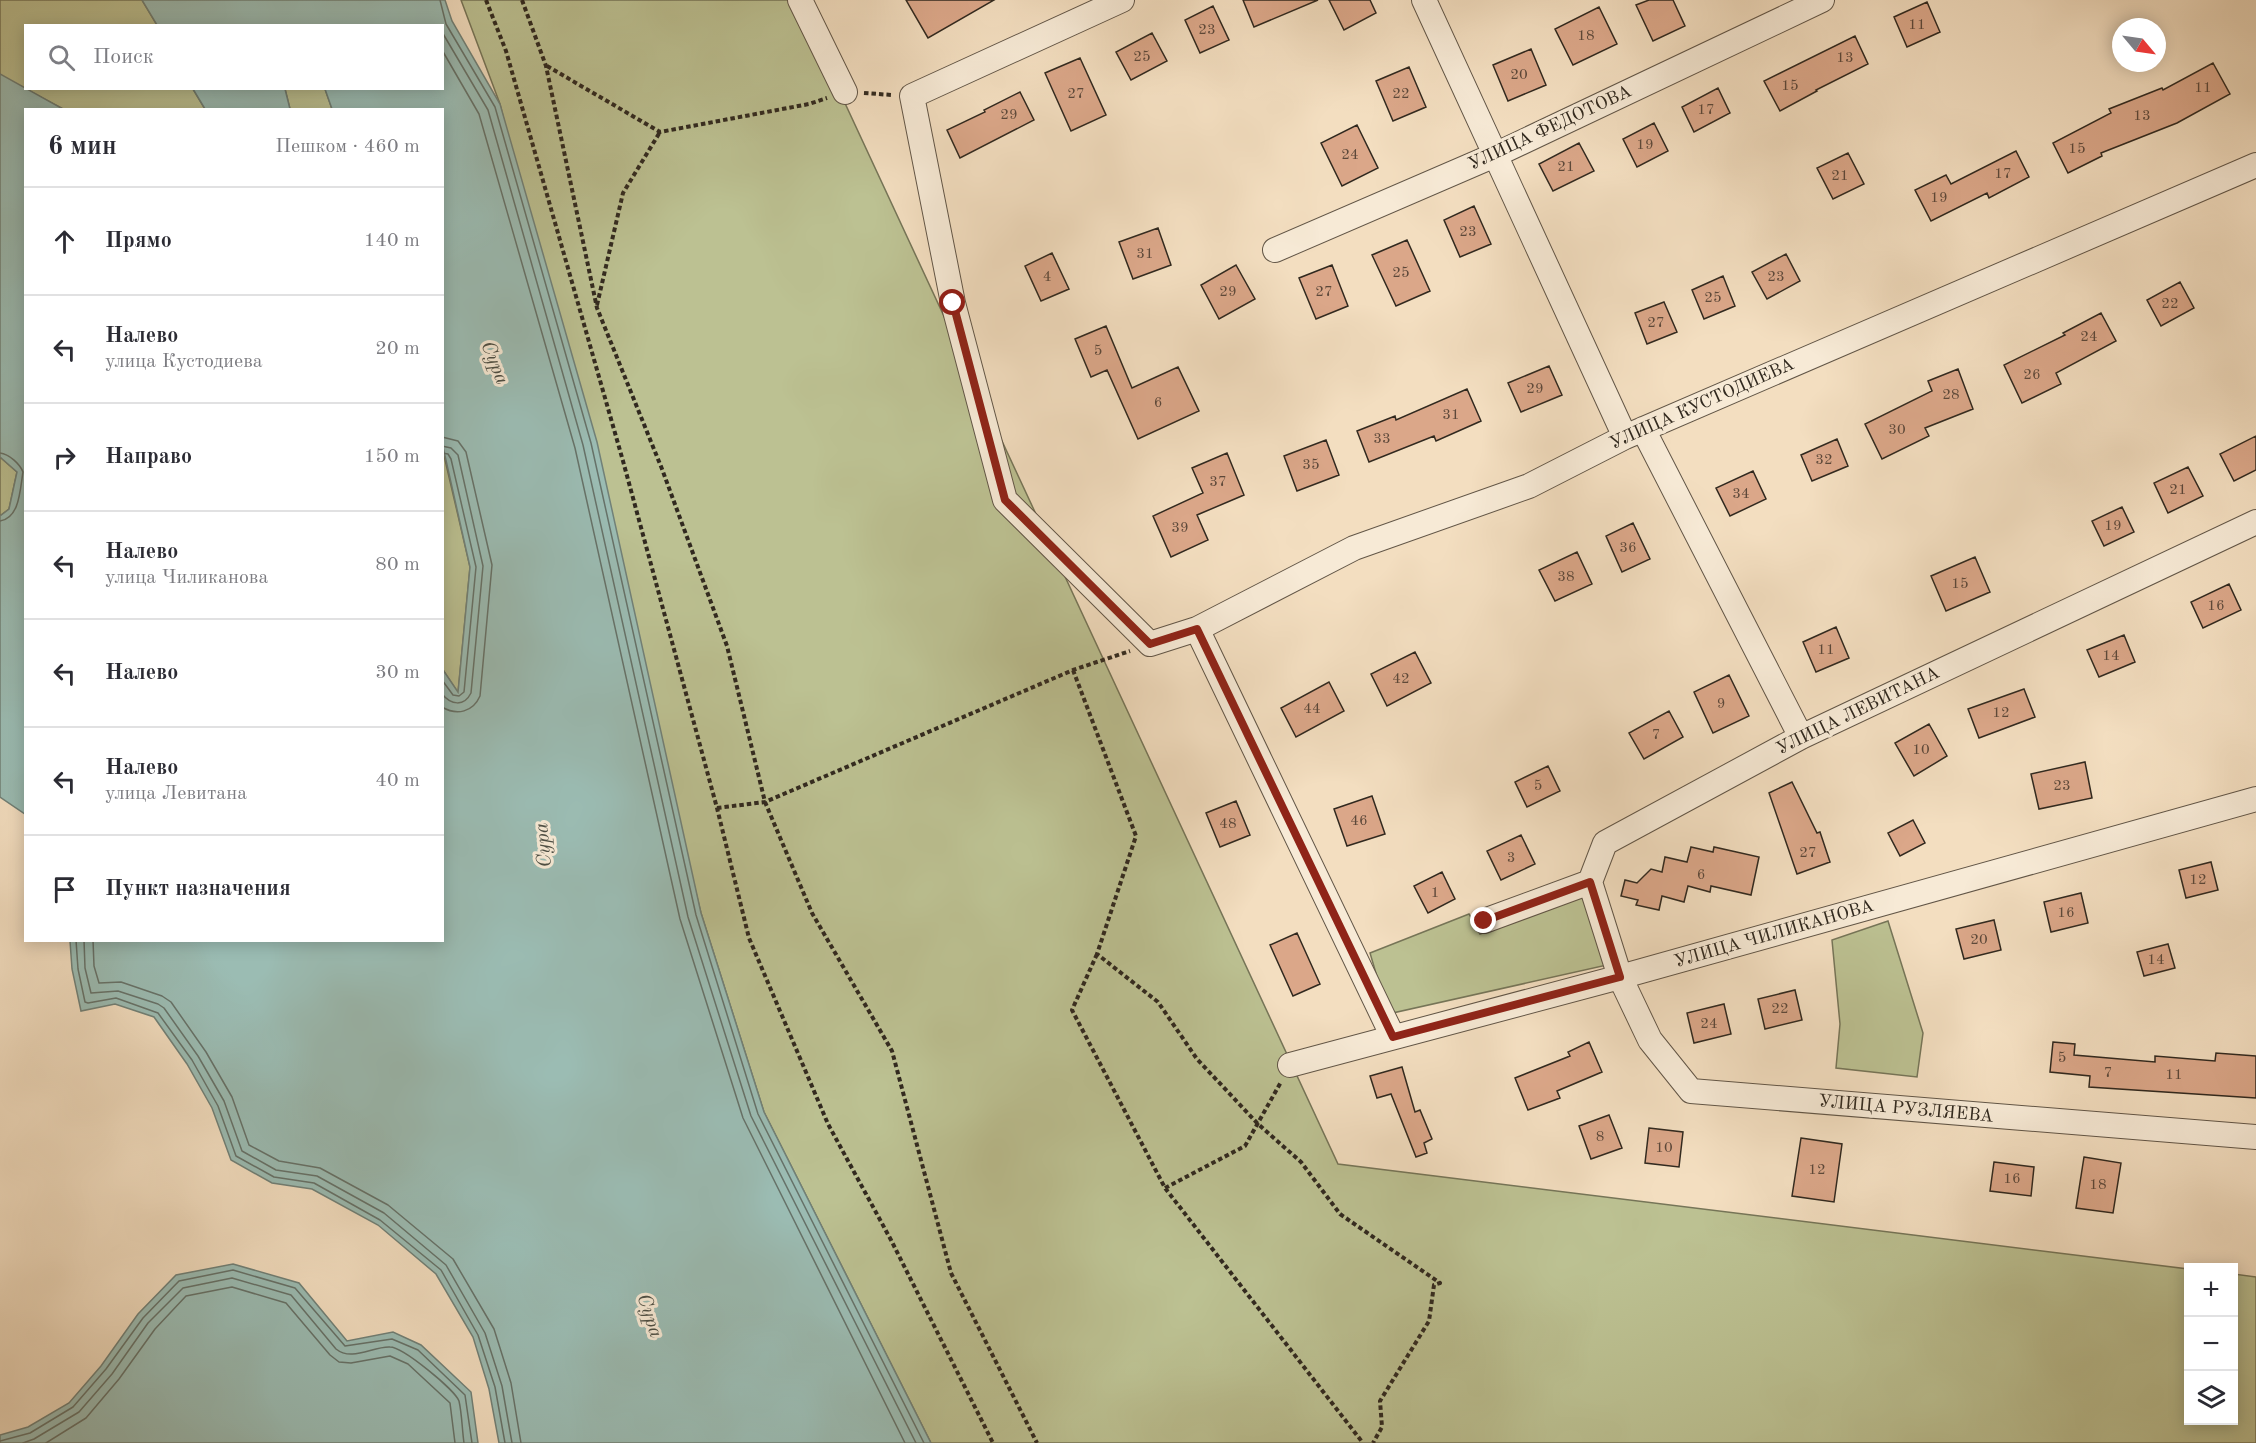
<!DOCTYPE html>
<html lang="ru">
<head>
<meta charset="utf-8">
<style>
  :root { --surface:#fff; --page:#f7f7f7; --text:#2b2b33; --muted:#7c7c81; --line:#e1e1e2 }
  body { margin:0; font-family:"Old Standard TT",serif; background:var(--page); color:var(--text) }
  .controls { position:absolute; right:18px; bottom:18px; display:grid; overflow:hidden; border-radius:0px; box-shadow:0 3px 15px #0003 }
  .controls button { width:54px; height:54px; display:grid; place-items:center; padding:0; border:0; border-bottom:2px solid var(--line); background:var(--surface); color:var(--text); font:30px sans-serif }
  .compass { position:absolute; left:2112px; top:18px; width:54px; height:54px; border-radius:50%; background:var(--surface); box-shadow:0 3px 15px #0003; rotate:119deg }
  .stop { position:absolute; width:18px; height:18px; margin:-14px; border:4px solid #8f2418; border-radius:50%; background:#fff }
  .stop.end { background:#8f2418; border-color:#fff; box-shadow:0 2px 6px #0008 }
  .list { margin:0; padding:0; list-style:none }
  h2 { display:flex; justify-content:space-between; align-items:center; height:78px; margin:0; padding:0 24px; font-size:26px }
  h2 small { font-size:20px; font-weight:400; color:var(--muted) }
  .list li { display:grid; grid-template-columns:39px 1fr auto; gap:18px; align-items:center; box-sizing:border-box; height:108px; padding:0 24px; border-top:2px solid var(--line) }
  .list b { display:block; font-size:22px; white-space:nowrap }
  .list p { margin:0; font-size:20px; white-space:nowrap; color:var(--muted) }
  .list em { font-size:20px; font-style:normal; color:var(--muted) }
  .icon { flex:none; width:33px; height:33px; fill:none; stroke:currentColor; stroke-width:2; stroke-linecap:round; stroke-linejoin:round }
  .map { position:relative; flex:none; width:2256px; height:1443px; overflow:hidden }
  .search { position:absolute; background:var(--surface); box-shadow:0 3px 15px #0003; left:24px; top:24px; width:420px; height:66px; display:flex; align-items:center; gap:15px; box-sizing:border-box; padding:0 21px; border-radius:0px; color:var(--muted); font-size:22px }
  .panel { position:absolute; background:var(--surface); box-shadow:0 3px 15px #0003; left:24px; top:108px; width:420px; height:834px; border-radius:0px }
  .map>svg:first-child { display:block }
  .green { fill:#bcc192; stroke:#767558; stroke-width:1.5 }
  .water { fill:#9bbcb3; stroke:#718178; stroke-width:1.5 }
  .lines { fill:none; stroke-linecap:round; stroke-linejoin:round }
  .shore { stroke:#667269; stroke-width:1.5 }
  .building { fill:#dba789; stroke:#31291f; stroke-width:1.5 }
  .minor-casing { stroke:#625647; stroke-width:26 }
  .path { stroke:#31291f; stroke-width:4; stroke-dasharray:4.5 3; stroke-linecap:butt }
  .minor { stroke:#f7ead6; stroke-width:24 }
  .route { stroke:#8f2418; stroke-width:8 }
  .labels { text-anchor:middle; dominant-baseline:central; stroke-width:6; stroke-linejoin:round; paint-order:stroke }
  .number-label { font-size:15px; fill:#5c483a }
  .street-label { font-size:18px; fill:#31291f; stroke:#f7ead6 }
  .water-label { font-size:20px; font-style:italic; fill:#4c4e44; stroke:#f7ead6 }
</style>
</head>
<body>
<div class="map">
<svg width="2256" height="1443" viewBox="0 0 2256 1443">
  <rect width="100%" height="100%" fill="#f3dec0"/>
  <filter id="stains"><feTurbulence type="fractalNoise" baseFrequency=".00333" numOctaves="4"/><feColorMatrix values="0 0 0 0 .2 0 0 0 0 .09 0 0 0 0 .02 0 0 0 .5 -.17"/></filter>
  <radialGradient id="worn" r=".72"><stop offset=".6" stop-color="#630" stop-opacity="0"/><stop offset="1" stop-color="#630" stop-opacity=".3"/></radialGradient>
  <!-- green -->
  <path class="green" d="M0 0H142L157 25 26 26V88L193 89 205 109H63L3 77 0 74Z
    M461 0H797L1338 1164 2188 1269V1420H2234V1274L2256 1277V1443H931L764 1112 701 913 500 104Z
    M285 89H325L332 109H290Z
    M442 447 470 567 458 693 443 670Z
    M0 457 17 472 9 509 0 516Z
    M1585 896 1607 965 1388 1014 1370 953 1469 914 1480 934Z
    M1888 921 1923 1033 1917 1077 1836 1068 1840 1024 1832 940Z"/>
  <!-- water -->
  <path class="water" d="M142 0H445L452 21 500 104 597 442 701 913 764 1112 931 1443H499L489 1389 473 1337 436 1274 378 1225 312 1189 272 1183 231 1160 212 1108 187 1064 154 1017 115 1004 81 1011 72 969 70 941 442 940 443 670 458 692 470 567 443 447 442 110 332 109 325 89 442 88V26L157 25Z
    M0 74 63 109 26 110 25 814 0 797V516L9 509 17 472 0 457Z
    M193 89H285L290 109H205Z
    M233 1264 299 1283 347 1341 393 1332 421 1345 471 1392 478 1443H0V1435L28 1427 69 1403 101 1366 138 1314 176 1275Z"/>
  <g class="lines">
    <!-- shore -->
    <path class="shore" d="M440 0 446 24 495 107 591 443 696 915 758 1114 924 1443
      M442 32 488 110 583 445 688 917 751 1116 916 1443
      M442 50 479 114 575 448 680 919 743 1118 905 1443
      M442 437 458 441 466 452 492 565 480 696C473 712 457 716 442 707
      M442 446 451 448 458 455 483 566 471 693C464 707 451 705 442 694
      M0 453C9 454 20 464 23 472 20 489 20 518 0 521
      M442 453 448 454 451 459 476 567 464 692 459 696 453 695 442 680
      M76 940 78 969 85 1002 88 1003 116 998 158 1013 192 1060 218 1106 236 1156 274 1177 314 1183 380 1220 441 1270 478 1335 495 1387 505 1443
      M84 940 85 968 91 993 118 991 158 1004 164 1008 198 1056 224 1101 242 1151 276 1170 317 1176 384 1213 446 1265 485 1333 502 1386 512 1443
      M93 940 94 966 99 983 121 982 162 996 171 1002 206 1052 232 1097 249 1145 279 1161 320 1168 388 1205 453 1259 494 1329 511 1383 521 1443
      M0 1441 30 1433 73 1407 106 1369 143 1318 179 1281 233 1270 295 1288 345 1346 392 1339 418 1350 465 1395 472 1443
      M23 1443 34 1439 79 1412 112 1374 148 1323 183 1288 232 1278 291 1295 336 1349C352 1362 373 1346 390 1347 403 1347 455 1390 459 1401 462 1414 462 1429 464 1443
      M46 1443 86 1418 119 1379 155 1329 186 1296 232 1287 286 1303 330 1355 339 1362 351 1363 390 1356 408 1364 450 1403 455 1443"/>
  </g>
  <!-- building -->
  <path class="building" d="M906 0H994L928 38Z
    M1243 0H1318L1254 27Z
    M1329 0H1370L1376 13 1344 30Z
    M1649 0H1673L1685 26 1653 41 1636 5Z
    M1927 2 1940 32 1907 47 1894 17Z
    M1213 6 1229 40 1200 53 1185 20Z
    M1599 7 1617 44 1573 65 1555 29Z
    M1152 33 1167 61 1131 80 1116 52Z
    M1855 36 1868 64 1816 90 1817 91 1780 111 1764 81Z
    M1531 49 1546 85 1508 101 1493 65Z
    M1080 58 1106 115 1071 131 1045 73Z
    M2213 63 2230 94 2177 123 2101 153 2102 156 2068 173 2053 143 2111 113 2109 109 2162 88 2163 90Z
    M1409 67 1426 107 1393 121 1376 81Z
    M1718 88 1730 113 1694 132 1682 107Z
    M1020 92 1034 120 960 158 947 130 985 112 984 110Z
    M1654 123 1668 151 1637 167 1623 139Z
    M1357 125 1378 168 1342 186 1321 143Z
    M1579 143 1594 171 1553 191 1539 164Z
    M2016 151 2029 177 1989 198 1987 193 1931 221 1915 190 1946 175 1951 184Z
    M1848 153 1864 184 1833 199 1817 168Z
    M1474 206 1491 244 1460 257 1444 220Z
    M1158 228 1171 265 1133 279 1119 242Z
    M1407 240 1430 291 1396 306 1372 255Z
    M1052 253 1069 289 1041 301 1025 266Z
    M1786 254 1800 281 1767 299 1752 272Z
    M1236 265 1255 299 1219 319 1201 285Z
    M1332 265 1348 306 1316 319 1299 278Z
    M1723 276 1735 306 1704 319 1692 290Z
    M2180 282 2194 308 2161 326 2147 300Z
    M1664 302 1677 332 1647 344 1635 313Z
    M2101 313 2116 341 2056 373 2061 384 2022 403 2004 365 2065 335 2063 333Z
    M1106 326 1132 388 1178 367 1199 411 1138 439 1107 370 1091 377 1075 339Z
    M1549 366 1562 395 1521 412 1508 383Z
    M1958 369 1973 409 1925 428 1929 436 1882 459 1865 424 1932 391 1928 381Z
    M1467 389 1481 421 1436 441 1434 436 1369 462 1357 431 1395 416 1396 420Z
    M2256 436V470L2234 481 2220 454Z
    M1837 439 1848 466 1812 481 1801 455Z
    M1326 440 1339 475 1297 491 1284 456Z
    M1227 453 1244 495 1197 515 1208 540 1171 557 1153 516 1203 493 1192 468Z
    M2188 467 2203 496 2168 513 2154 483Z
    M1753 471 1766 499 1730 516 1716 488Z
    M2122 507 2134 532 2104 546 2092 521Z
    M1633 523 1650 559 1622 572 1606 536Z
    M1577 552 1592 584 1555 601 1539 570Z
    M1975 557 1990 592 1946 611 1931 576Z
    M2229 584 2241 610 2203 628 2191 602Z
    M1836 627 1849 658 1816 672 1803 642Z
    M2124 635 2135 662 2099 677 2087 650Z
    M1415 652 1431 683 1387 706 1371 674Z
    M1729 675 1749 716 1713 733 1694 692Z
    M1329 682 1344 711 1296 737 1281 708Z
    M2024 689 2035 717 1979 738 1968 709Z
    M1669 711 1683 737 1644 759 1629 733Z
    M1929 724 1947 756 1914 776 1895 743Z
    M2085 762 2092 798 2039 809 2031 774Z
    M1548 766 1560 791 1527 807 1515 782Z
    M1792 782 1817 833 1820 832 1830 862 1797 874 1769 793Z
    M1372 796 1385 834 1347 846 1334 809Z
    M1236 801 1250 835 1220 847 1206 813Z
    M1913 820 1925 843 1900 856 1888 833Z
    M1521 835 1535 864 1501 880 1487 851Z
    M1691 847 1713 852 1714 847 1759 857 1751 895 1711 886 1710 892 1688 886 1684 902 1662 896 1659 910 1636 905 1638 900 1621 896 1625 880 1637 883 1651 869 1662 872 1665 857 1687 862Z
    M2211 862 2218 890 2186 898 2179 870Z
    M1442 872 1455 899 1428 913 1414 886Z
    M2081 893 2088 923 2051 932 2044 902Z
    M1994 920 2001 950 1964 959 1956 929Z
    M1297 933 1320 984 1293 996 1270 945Z
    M2168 944 2175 968 2144 976 2137 952Z
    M1795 990 1802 1020 1765 1029 1758 999Z
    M1724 1004 1731 1034 1694 1043 1687 1013Z
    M1589 1042 1602 1072 1557 1091 1560 1098 1528 1110 1515 1078 1570 1056 1568 1052Z
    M2053 1042 2075 1044 2074 1055 2155 1062V1056L2215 1061 2216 1053 2256 1056V1098L2089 1087 2090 1076 2050 1072Z
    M1402 1067 1415 1112 1420 1110 1432 1139 1424 1143 1427 1153 1416 1157 1391 1094 1377 1098 1370 1076Z
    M1609 1115 1622 1148 1591 1159 1579 1126Z
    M1649 1128 1683 1132 1679 1167 1645 1163Z
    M1801 1138 1842 1144 1834 1202 1792 1196Z
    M2084 1157 2121 1163 2113 1213 2076 1208Z
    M1994 1162 2034 1167 2031 1196 1990 1191Z"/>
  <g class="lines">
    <defs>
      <path id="minor" d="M800 0 845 92
        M1122 0 912 96 953 303 1005 500 1150 644 1197 629 1354 548 1529 486 1625 437 2256 165
        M1424 0 1625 437
        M1275 250 1495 155 1822 0
        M1643 429 1801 737
        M1197 629 1393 1037
        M1590 882 1620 977 1650 1040 1691 1091 2256 1137
        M1484 921 1590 882 1605 843 1801 737 2256 522
        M1290 1065 1620 977 2256 799"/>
    </defs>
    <!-- minor casing -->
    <use href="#minor" class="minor-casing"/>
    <!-- path -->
    <path class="path" d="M486 0 506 51 623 461 717 808 749 938 828 1124 891 1240 993 1443
      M522 0 546 66 597 308 662 469 727 646 765 802 812 913 892 1051 951 1273 1037 1443
      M547 66 660 132 809 104 827 98
      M864 93 892 95
      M597 305 623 193 660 132
      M1073 670 1136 836 1097 954 1158 1002 1197 1059 1258 1124 1301 1162 1340 1214 1440 1283 1434 1285 1429 1321 1380 1401 1382 1427 1373 1443
      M717 808 765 802 1073 670 1130 651
      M1097 954 1072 1010 1165 1188 1363 1443
      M1165 1188 1245 1146 1281 1082"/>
    <!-- minor -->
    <use href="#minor" class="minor"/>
  </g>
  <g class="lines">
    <!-- route -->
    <path class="route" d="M953 303 1005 500 1150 644 1197 629 1393 1037 1620 977 1590 882 1484 921"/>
  </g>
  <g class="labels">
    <!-- number labels -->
    <g class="number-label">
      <text x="1917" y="25">11</text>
      <text x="1207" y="30">23</text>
      <text x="1586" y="36">18</text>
      <text x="1142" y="57">25</text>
      <text x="1845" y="58">13</text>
      <text x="1519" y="75">20</text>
      <text x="1790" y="86">15</text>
      <text x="2203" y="88">11</text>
      <text x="1076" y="94">27</text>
      <text x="1401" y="94">22</text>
      <text x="1706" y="110">17</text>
      <text x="1009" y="115">29</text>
      <text x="2142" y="116">13</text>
      <text x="1645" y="145">19</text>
      <text x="2077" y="149">15</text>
      <text x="1350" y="155">24</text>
      <text x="1566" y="167">21</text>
      <text x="2003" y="174">17</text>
      <text x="1840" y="176">21</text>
      <text x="1939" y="198">19</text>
      <text x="1468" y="232">23</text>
      <text x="1145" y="254">31</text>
      <text x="1401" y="273">25</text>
      <text x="1047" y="277">4</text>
      <text x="1776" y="277">23</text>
      <text x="1228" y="292">29</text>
      <text x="1324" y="292">27</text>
      <text x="1713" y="298">25</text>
      <text x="2170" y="304">22</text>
      <text x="1656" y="323">27</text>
      <text x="2089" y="337">24</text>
      <text x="1098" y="351">5</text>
      <text x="2032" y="375">26</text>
      <text x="1535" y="389">29</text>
      <text x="1951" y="395">28</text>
      <text x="1158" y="403">6</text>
      <text x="1451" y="415">31</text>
      <text x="1897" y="430">30</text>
      <text x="1382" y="439">33</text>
      <text x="1824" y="460">32</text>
      <text x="1311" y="465">35</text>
      <text x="1218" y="482">37</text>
      <text x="2178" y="490">21</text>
      <text x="1741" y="494">34</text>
      <text x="2113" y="526">19</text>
      <text x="1180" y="528">39</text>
      <text x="1628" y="548">36</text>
      <text x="1566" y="577">38</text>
      <text x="1960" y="584">15</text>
      <text x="2216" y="606">16</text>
      <text x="1826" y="650">11</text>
      <text x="2111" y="656">14</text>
      <text x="1401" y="679">42</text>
      <text x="1721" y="704">9</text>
      <text x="1312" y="709">44</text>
      <text x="2001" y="713">12</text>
      <text x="1656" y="735">7</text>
      <text x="1921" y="750">10</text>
      <text x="1538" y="786">5</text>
      <text x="2062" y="786">23</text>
      <text x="1359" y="821">46</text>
      <text x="1228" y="824">48</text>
      <text x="1808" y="853">27</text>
      <text x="1511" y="858">3</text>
      <text x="1701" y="875">6</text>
      <text x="2198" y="880">12</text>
      <text x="1435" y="893">1</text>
      <text x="2066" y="913">16</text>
      <text x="1979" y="940">20</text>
      <text x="2156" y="960">14</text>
      <text x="1780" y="1009">22</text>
      <text x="1709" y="1024">24</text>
      <text x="2062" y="1058">5</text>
      <text x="2108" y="1073">7</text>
      <text x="2174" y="1075">11</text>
      <text x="1600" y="1137">8</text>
      <text x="1664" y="1148">10</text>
      <text x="1817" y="1170">12</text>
      <text x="2012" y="1179">16</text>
      <text x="2098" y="1185">18</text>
    </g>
    <!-- street labels -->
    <g class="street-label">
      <text transform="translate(1550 128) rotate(-25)">УЛИЦА ФЕДОТОВА</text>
      <text transform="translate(1702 404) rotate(-24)">УЛИЦА КУСТОДИЕВА</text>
      <text transform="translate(1858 711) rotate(-26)">УЛИЦА ЛЕВИТАНА</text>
      <text transform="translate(1774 934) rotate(-16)">УЛИЦА ЧИЛИКАНОВА</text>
      <text transform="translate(1906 1109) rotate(5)">УЛИЦА РУЗЛЯЕВА</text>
    </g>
    <!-- water labels -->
    <g class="water-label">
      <text transform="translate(494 363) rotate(68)">Сура</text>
      <text transform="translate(544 845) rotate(-95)">Сура</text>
      <text transform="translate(649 1316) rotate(72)">Сура</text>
    </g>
  </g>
  <rect width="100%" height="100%" filter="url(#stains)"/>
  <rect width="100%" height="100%" fill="url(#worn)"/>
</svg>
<div class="controls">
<button>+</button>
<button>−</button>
<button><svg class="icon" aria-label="layers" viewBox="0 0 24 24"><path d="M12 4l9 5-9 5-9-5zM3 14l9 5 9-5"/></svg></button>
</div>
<svg class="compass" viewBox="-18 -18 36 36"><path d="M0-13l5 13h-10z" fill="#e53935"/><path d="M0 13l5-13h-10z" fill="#7c7c81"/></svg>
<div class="stop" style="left:953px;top:303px"></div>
<div class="stop end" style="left:1484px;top:921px"></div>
<div class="search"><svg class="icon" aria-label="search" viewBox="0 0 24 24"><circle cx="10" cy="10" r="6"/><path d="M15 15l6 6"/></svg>Поиск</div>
<section class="panel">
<h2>6 мин<small>Пешком · 460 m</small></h2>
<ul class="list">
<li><svg class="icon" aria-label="ahead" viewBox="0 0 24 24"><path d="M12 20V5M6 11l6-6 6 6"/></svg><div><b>Прямо</b></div><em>140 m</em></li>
<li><svg class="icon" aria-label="left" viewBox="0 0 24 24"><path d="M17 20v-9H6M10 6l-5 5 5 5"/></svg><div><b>Налево</b><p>улица Кустодиева</p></div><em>20 m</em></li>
<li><svg class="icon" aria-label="right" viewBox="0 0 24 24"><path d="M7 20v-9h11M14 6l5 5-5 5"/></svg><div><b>Направо</b></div><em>150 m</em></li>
<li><svg class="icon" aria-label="left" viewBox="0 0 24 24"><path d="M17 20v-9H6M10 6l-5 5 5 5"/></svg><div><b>Налево</b><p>улица Чиликанова</p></div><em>80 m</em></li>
<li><svg class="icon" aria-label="left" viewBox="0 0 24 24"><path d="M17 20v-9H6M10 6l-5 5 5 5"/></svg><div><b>Налево</b></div><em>30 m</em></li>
<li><svg class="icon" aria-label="left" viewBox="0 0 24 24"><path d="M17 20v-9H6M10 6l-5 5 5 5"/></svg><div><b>Налево</b><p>улица Левитана</p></div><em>40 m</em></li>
<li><svg class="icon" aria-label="arrive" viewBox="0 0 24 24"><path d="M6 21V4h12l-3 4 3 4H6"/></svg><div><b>Пункт назначения</b></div></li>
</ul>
</section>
</div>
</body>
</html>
